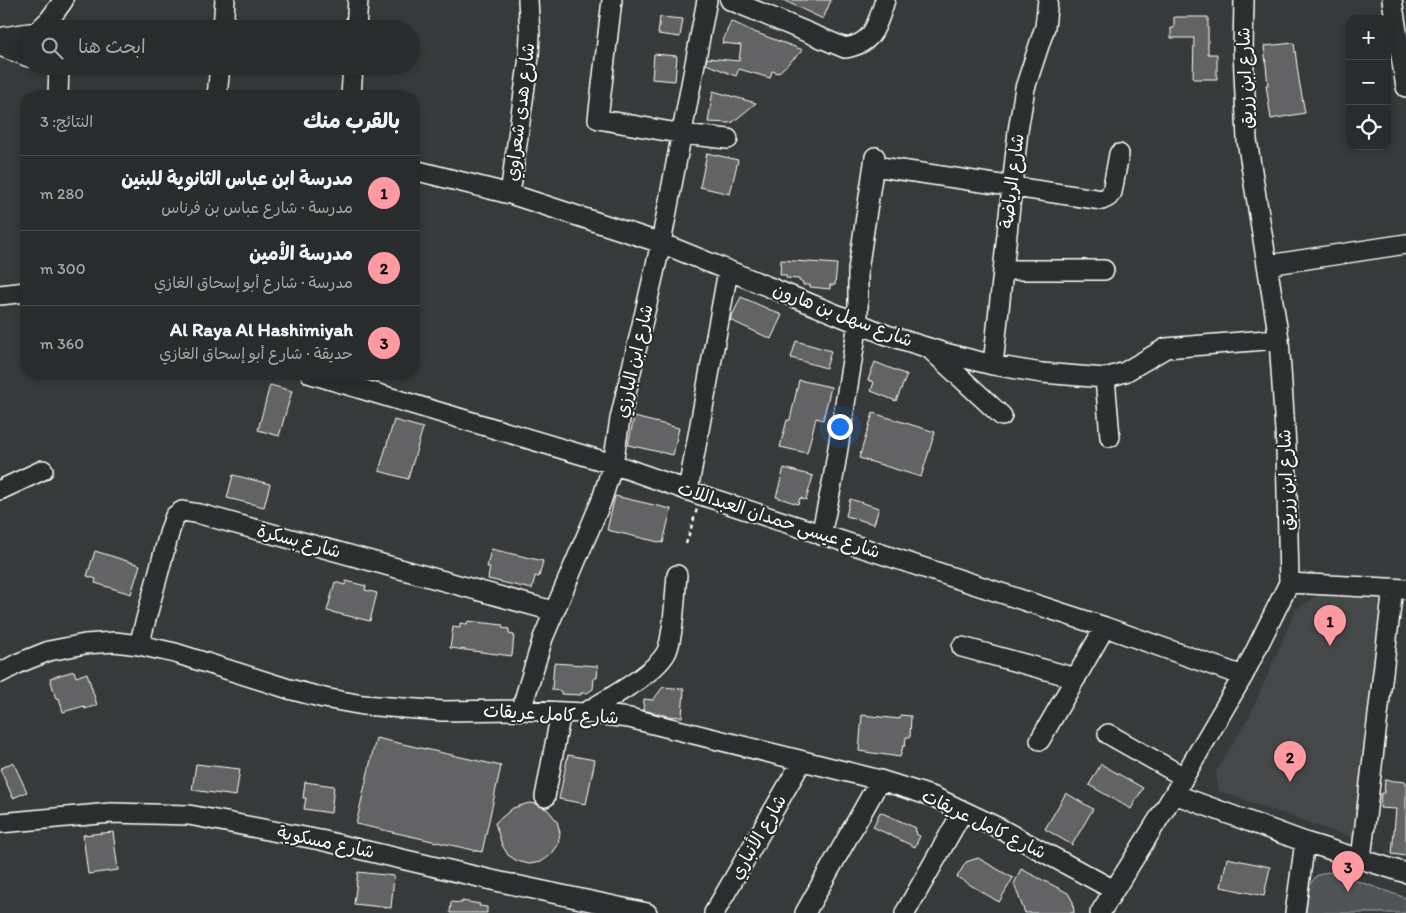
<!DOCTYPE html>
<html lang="ar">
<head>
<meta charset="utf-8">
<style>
  :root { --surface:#292c2c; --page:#353838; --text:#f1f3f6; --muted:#a5a7a9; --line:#454848; --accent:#ff9aa2 }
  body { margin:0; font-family:Itim,"Playpen Sans Arabic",sans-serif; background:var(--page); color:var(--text); direction:rtl }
  .controls { position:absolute; right:15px; top:15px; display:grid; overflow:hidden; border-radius:10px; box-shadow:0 2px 8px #0003 }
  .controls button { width:45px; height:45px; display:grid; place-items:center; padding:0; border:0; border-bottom:1px solid var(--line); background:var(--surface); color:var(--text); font:25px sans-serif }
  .you { position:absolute; left:839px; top:426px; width:18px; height:18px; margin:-12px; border:4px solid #fff; border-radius:50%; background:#1a73e8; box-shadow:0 0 0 8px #1a73e833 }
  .badge { display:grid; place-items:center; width:32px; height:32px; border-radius:50%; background:var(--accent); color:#111; font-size:16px; font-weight:700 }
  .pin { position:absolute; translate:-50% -41px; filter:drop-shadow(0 1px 2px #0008) }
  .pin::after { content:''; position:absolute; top:26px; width:18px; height:15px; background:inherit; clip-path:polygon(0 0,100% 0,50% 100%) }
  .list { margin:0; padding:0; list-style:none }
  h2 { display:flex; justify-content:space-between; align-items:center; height:65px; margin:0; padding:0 20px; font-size:21px }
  h2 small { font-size:16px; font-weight:400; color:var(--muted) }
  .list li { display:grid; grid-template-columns:32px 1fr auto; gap:15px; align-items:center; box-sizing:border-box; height:75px; padding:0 20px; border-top:1px solid var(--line) }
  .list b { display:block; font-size:19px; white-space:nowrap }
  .list p { margin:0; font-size:16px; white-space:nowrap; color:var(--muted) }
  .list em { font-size:16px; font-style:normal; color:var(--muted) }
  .icon { flex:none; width:28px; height:28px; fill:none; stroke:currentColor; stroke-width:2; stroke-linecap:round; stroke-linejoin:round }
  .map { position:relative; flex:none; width:1406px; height:913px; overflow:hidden; direction:ltr }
  .search { position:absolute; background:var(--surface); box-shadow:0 2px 8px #0003; left:20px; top:20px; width:400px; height:55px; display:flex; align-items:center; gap:12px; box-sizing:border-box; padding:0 18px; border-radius:28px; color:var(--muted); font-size:19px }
  .panel { position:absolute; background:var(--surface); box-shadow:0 2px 8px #0003; left:20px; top:90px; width:400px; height:290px; border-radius:20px; direction:rtl }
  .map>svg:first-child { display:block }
  .built { fill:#444748 }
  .green { fill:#505354; stroke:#a8a9aa }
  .building { fill:#636465; stroke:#fff }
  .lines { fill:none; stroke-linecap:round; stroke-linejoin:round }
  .minor-casing { stroke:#fff; stroke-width:22 }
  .path { stroke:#fff; stroke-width:2.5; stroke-dasharray:4 4; stroke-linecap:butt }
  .minor { stroke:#2a2d2e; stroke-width:19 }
  .labels { text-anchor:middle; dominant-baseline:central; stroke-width:4; stroke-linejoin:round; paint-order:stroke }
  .street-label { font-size:18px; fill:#fff; stroke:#2a2d2e }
</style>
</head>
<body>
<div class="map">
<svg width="1406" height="913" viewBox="0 0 1406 913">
  <rect width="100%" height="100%" fill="#373a3b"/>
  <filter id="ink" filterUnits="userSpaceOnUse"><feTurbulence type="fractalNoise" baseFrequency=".02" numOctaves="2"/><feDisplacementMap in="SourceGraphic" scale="10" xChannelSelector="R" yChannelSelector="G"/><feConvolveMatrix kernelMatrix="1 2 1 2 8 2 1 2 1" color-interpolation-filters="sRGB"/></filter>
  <g filter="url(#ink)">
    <!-- built -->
    <path class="built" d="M1319 595 1385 599 1355 839 1219 791 1216 772 1250 715 1296 609Z"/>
    <!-- green -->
    <path class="green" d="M1327 872 1337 874 1406 898V913H1306L1309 886 1316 876Z"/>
    <!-- building -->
    <path class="building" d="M783 0H831L823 19Z
      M660 17 683 19 680 37 658 34Z
      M1174 17H1208V54H1217V79H1193L1194 38H1171V28H1174Z
      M731 21 754 32 803 50 778 73 772 71 770 78 739 69 736 76 706 64 707 58 739 61 741 45 722 43Z
      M1294 43 1299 80 1305 113 1271 119 1266 85H1268L1264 46Z
      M654 54 677 56 675 81 652 79Z
      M713 91 756 103 733 122 729 123 708 122Z
      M707 153 738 160 730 194 700 187Z
      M781 260 837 264 835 285H830V289L810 287V285H803V282L799 281V279L786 278V275H780Z
      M741 297 782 315 771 339 730 320Z
      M796 341 831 351 826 368 791 358Z
      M875 362 907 375 896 401 871 391 874 382 868 380Z
      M799 380 831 387 823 420 816 418 807 453 780 447 787 420H790Z
      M270 385 292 391 279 436 258 430Z
      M873 413 935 432 921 477 859 458Z
      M634 417 679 428 673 455 628 445Z
      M394 420 423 428 408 479 379 471Z
      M784 468 813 476 806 500 800 498 798 504 776 497Z
      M233 475 270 484 264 507 227 498Z
      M615 496 671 509 663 543 607 530Z
      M850 499 879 508 874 524 846 516Z
      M491 549 543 561 539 577 535 576 532 589 488 579 490 567H487Z
      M95 551 140 565 131 594 95 583 96 579 87 576Z
      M346 581 366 586 365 590 377 593 370 621 327 611 335 582 345 585Z
      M468 621 503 625 502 628 509 629V634L514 635 512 656 450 648 453 627 460 628V623L467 624Z
      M554 663 598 666 597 678H594L593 689 587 693H581V695L561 694V691L552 690Z
      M74 671 76 677 87 673 97 705 85 709 84 706 63 712 59 698 56 699 50 678Z
      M663 687 684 689 682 717 667 716 643 710 644 699 653 700Z
      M862 715 900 719V715L911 716 910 737H906L905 746H903L900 757 859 751Z
      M376 738 501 766 482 852 356 824Z
      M568 755 595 760 586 804 559 799Z
      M13 762 27 792 13 798 0 769Z
      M196 764 240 769 236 796 192 790Z
      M1101 764 1143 788 1131 809 1089 785Z
      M1385 780 1406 782V856L1392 854 1396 809 1380 808 1381 793H1384Z
      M305 782 334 786 331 813 304 809 306 798H303Z
      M1066 793 1093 809 1072 845 1045 829Z
      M529 803 537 804 548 810 557 821 560 833 558 845 551 855 541 862 529 864 517 861 508 855 502 845 495 823 513 808Z
      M880 812 916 828 915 831 917 832 916 834 920 836 915 847 873 827Z
      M113 832 118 870 88 874 83 835Z
      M978 858 1013 878 999 902 957 877 966 862Z
      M1227 858 1270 867 1264 896 1221 887Z
      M1021 869 1068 893 1073 902 1074 913H1025L1014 884Z
      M358 872 394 876 391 908 354 904Z
      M462 901 480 904 479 906 487 907V913H450L451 902 462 903Z"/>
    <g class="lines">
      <defs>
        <path id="minor" d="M612 0 598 119 683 134 728 139
          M730 0 845 48C874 44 877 24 885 0
          M1392 0 1406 87
          M40 29 50 19 63 1
          M223 29 225 0
          M356 29 358 0
          M4 37 29 33
          M0 46 29 57
          M58 96 59 66
          M217 96 220 66
          M351 96 353 66
          M874 166 1102 200 1108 197 1112 192 1119 154
          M414 170 510 194 661 243 887 335 945 353 993 365 1042 373 1105 378 1125 372 1166 348 1279 339
          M510 194 529 57 530 34 528 0
          M1268 265 1406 244
          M1003 270H1104
          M0 295 26 292
          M932 351 1002 416
          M993 365 1018 131 1025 88 1045 27 1048 0
          M311 374 613 464 701 495 1105 627 1243 676
          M1105 378 1110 437
          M0 490 43 470
          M688 490 728 271
          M821 535 833 479 858 323V270L875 157
          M1289 583 1406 589
          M139 645 170 530 175 516 182 511 200 514 553 611
          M962 647 1076 678
          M0 673 19 663 49 651 85 644 115 642 139 645 175 653 289 689 324 698 363 705 443 711 521 710 585 713 629 718 880 780 934 797 999 828 1114 890
          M521 710 543 638 601 502 613 464 620 419 661 243 707 0
          M585 713C607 699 657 673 667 651 674 634 675 594 677 575
          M1108 734 1184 777
          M1040 740 1105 627
          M1174 794 1305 842 1406 873
          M545 797 561 712
          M0 823 111 813 189 815 320 840 496 881 647 913
          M1361 859 1393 588
          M714 913 802 761
          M805 913 880 780
          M905 913 963 811
          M1100 913 1174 794 1243 676 1289 583 1286 446 1279 339 1247 140 1243 50 1244 0
          M1295 913 1305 842"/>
      </defs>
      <!-- minor casing -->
      <use href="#minor" class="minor-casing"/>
      <!-- path -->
      <path class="path" d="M686 544 697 509"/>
      <!-- minor -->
      <use href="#minor" class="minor"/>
    </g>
  </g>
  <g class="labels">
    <!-- street labels -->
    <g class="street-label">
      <text transform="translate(1245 78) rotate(-92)">شارع ابن زريق</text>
      <text transform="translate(520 112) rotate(-83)">شارع هدى شعراوي</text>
      <text transform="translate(1012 181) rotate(-83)">شارع الرياضة</text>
      <text transform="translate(843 315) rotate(21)">شارع سهل بن هارون</text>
      <text transform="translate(634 361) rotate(-77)">شارع ابن البارزي</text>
      <text transform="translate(1286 480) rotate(-92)">شارع ابن زريق</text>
      <text transform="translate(779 520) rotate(18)">شارع عيسى حمدان العبداللات</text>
      <text transform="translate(299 541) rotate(15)">شارع بسكرة</text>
      <text transform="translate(551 714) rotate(3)">شارع كامل عريقات</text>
      <text transform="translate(984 824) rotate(26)">شارع كامل عريقات</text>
      <text transform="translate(758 837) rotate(-60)">شارع الأنباري</text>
      <text transform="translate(326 842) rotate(12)">شارع مسكوية</text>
    </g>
  </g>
</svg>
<div class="controls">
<button>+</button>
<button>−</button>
<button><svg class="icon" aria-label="locate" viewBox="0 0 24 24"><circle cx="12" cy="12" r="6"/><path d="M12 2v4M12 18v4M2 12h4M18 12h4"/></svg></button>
</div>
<div class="you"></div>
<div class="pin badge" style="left:1330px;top:646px">1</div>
<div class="pin badge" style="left:1290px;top:782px">2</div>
<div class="pin badge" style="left:1348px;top:892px">3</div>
<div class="search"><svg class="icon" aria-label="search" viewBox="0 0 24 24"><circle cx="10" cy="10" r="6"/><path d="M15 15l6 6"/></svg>ابحث هنا</div>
<section class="panel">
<h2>بالقرب منك<small>النتائج: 3</small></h2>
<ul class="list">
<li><span class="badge">1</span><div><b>مدرسة ابن عباس الثانوية للبنين</b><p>مدرسة · شارع عباس بن فرناس</p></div><em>280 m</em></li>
<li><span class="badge">2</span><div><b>مدرسة الأمين</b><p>مدرسة · شارع أبو إسحاق الغازي</p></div><em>300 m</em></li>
<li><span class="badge">3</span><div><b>Al Raya Al Hashimiyah</b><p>حديقة · شارع أبو إسحاق الغازي</p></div><em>360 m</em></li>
</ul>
</section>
</div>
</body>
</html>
